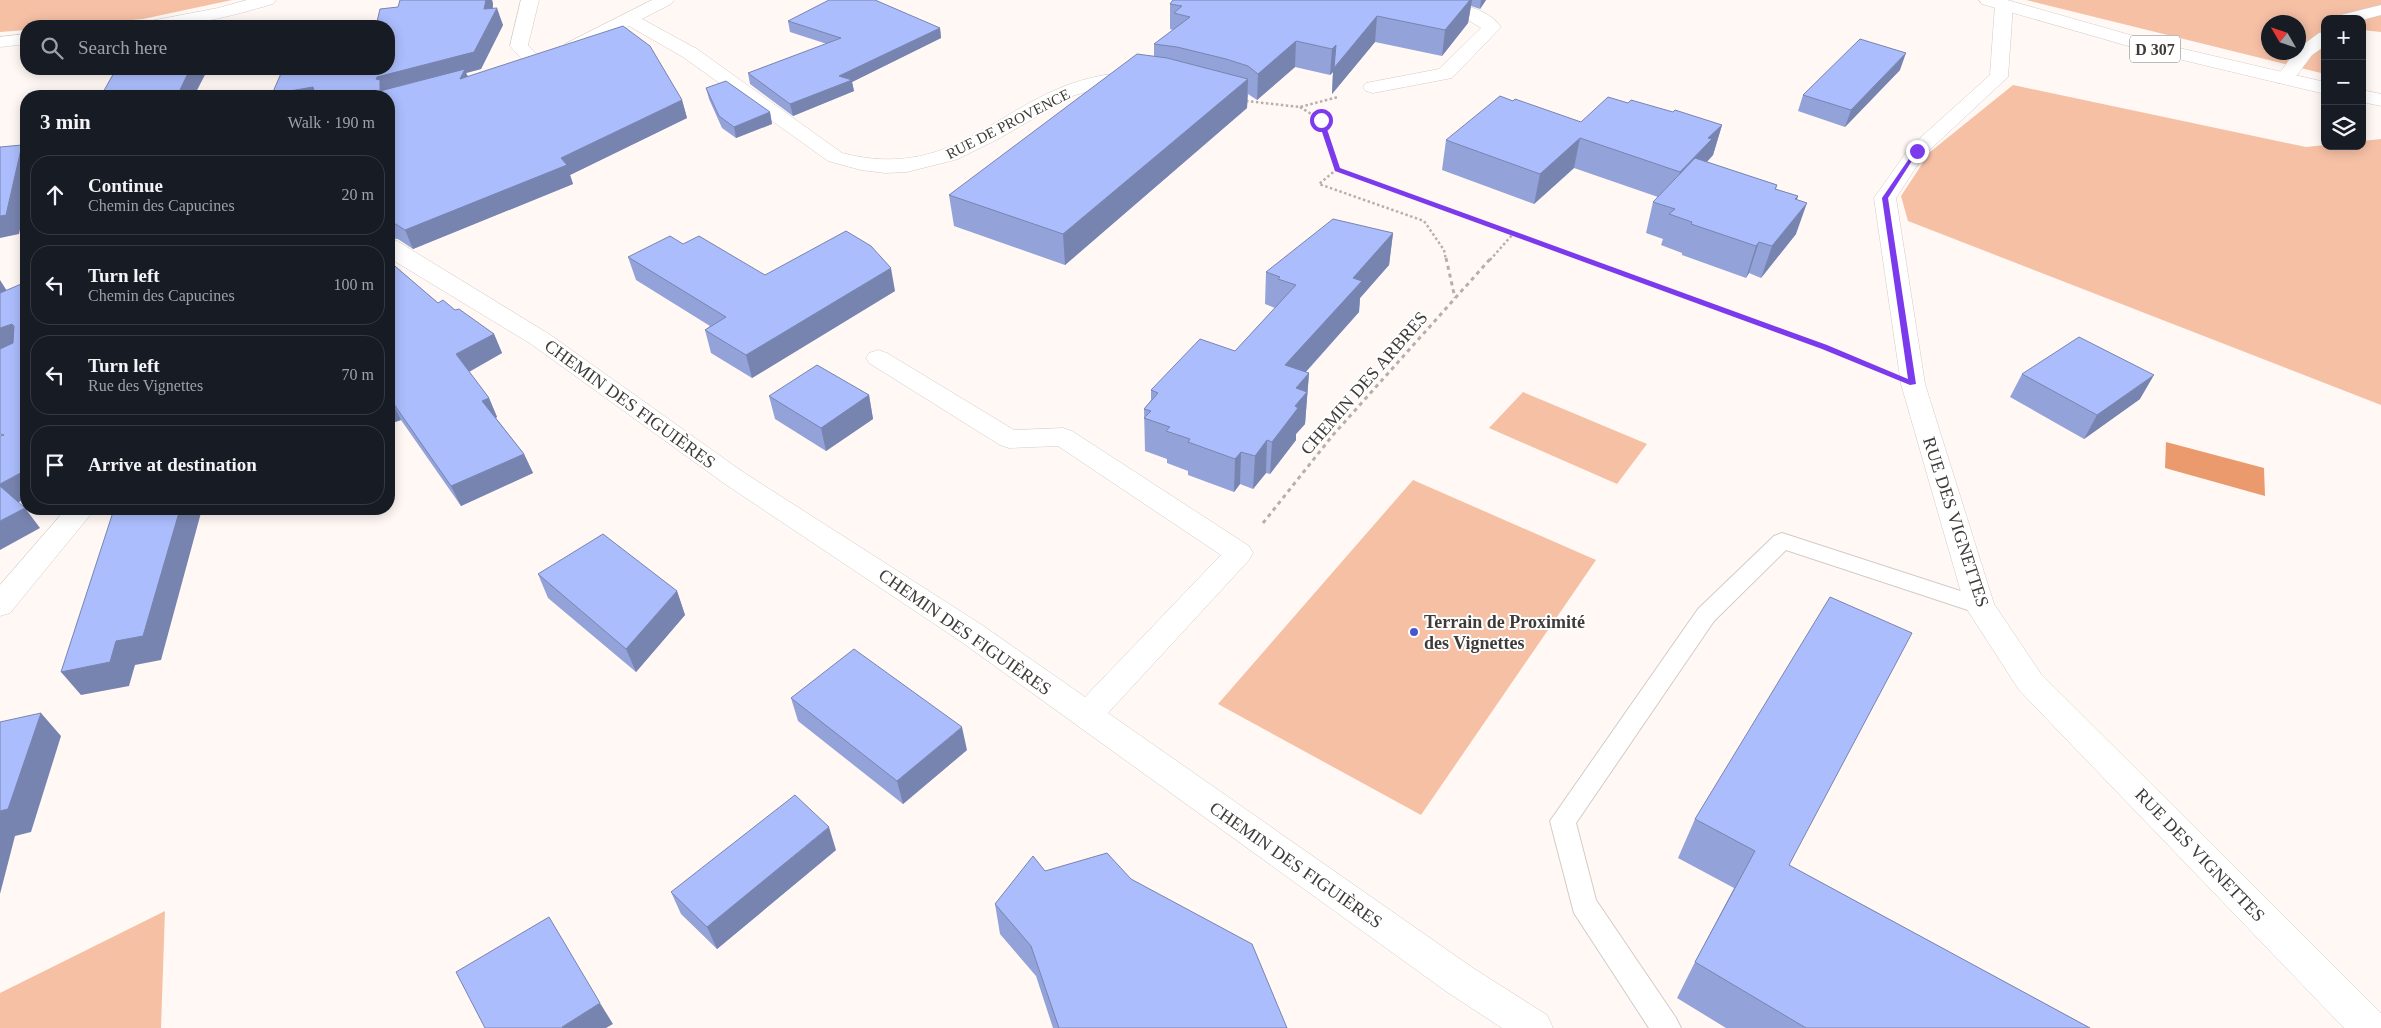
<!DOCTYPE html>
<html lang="en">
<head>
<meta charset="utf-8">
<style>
  :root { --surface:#171b24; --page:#242831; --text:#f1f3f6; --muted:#9ea1a6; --line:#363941 }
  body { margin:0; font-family:Georgia,serif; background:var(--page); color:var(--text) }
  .controls { position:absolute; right:15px; top:15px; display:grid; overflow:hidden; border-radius:10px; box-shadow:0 2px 12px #0003 }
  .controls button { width:45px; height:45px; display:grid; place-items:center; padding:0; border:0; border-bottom:1px solid var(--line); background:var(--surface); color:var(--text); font:25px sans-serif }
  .compass { position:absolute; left:2261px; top:15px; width:45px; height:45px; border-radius:50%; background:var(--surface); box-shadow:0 2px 12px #0003; rotate:309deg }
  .stop { position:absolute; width:15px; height:15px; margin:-11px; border:4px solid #7c3aed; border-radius:50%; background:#fff }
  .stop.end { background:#7c3aed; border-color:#fff; box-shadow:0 1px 5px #0008 }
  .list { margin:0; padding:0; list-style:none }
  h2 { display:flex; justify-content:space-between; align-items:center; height:65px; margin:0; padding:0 20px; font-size:21px }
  h2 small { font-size:16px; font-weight:400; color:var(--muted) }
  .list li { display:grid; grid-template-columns:32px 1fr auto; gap:15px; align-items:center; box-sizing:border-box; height:80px; margin:0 10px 10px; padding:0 10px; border:1px solid var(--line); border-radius:20px }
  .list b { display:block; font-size:19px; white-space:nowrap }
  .list p { margin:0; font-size:16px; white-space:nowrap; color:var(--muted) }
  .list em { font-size:16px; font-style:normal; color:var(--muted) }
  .icon { flex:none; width:28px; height:28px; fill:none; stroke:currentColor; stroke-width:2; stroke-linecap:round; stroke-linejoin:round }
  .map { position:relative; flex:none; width:2381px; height:1028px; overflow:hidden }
  .search { position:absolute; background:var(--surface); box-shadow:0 2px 12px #0003; left:20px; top:20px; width:375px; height:55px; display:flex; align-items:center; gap:12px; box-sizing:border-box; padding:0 18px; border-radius:20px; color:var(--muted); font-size:19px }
  .panel { position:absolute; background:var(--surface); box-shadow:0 2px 12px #0003; left:20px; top:90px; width:375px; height:425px; border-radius:20px }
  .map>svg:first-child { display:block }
  .green { fill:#f6c0a5; fill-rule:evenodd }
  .water { fill:#eb9a6e }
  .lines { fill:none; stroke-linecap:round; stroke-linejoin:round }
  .service-casing { stroke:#d3cbc7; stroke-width:2 }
  .minor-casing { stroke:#d3cbc7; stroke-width:1 }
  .tertiary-casing { stroke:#d3cbc7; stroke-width:1 }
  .primary-casing { stroke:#d3cbc7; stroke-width:1 }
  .path-far1 { stroke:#b6b0ad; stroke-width:2.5; stroke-dasharray:2.5 2.5; stroke-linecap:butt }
  .path { stroke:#b6b0ad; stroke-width:3; stroke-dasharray:4 4; stroke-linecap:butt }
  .service { fill:#fff; fill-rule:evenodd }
  .minor { fill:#fff; fill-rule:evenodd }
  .tertiary { fill:#fff; fill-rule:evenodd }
  .primary { fill:#fff; fill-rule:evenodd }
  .wall { fill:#93a3d9 }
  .shaded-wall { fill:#7884b0 }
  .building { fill:#abbdfc; stroke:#7884b0 }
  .route { fill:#7c3aed }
  .poi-dot { fill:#4757cc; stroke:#fff; stroke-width:2 }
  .labels { text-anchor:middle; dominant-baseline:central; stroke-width:4; stroke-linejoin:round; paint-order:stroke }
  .far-street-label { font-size:15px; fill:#3e3b39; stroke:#fff }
  .shield { fill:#fff; stroke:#787674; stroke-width:1 }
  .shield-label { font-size:16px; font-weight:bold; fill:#3e3b39 }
  .street-label { font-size:18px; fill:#3e3b39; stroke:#fff }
  .poi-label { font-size:18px; font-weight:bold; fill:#3e3b39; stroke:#fff; text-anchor:start }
</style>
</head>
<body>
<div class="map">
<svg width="2381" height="1028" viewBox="0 0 2381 1028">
  <rect width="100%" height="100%" fill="#fff8f4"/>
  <!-- green -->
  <path class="green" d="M0 0H232L143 19 63 26H26V30L0 32Z
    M2026 0H2381V32L2362 30V19H2325V74ZM2268 22H2298V52H2268Z
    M2013 85 2306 147 2325 145 2362 146V141L2381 139V405L1908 221 1901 196 1930 152Z
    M1523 392 1647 444 1617 484 1489 428Z
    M1413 480 1596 560 1421 815 1218 704Z
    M165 911 161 1028H0V993Z"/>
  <!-- water -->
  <path class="water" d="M2166 442 2264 468 2265 496 2165 468Z"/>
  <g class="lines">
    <defs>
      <path id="service" d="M1782 533 1988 600 1991 606 1988 612 1980 614 1786 550 1714 621 1576 823 1596 900 1676 1018 1681 1028H1649L1574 913 1550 821 1698 609 1774 536Z"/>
      <path id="minor" d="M521 0H539L528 45 544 62 542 66H528L510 46Z
        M652 0H674L671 4 642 19 697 49 842 153C961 184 1002 92 1105 75 1118 73 1134 70 1147 73L1149 77 1147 81 1102 87 1072 96 1000 138 958 159 907 172 885 173 861 170 828 161 683 57 629 26 577 52H565L562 48 565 44Z
        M1413 0C1439 0 1485 3 1501 27L1452 78 1373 93 1366 91 1363 87 1366 83 1439 69 1481 28 1463 17 1416 4Z
        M2005 0 2010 1 2013 5 2008 77 1924 155 1896 198 1925 384 1994 604 2041 674 2381 1013V1028H2344L2019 690 1970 614 1965 606 1901 384 1874 198 1910 147 1990 75 1995 5 1998 1Z
        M2381 5V15L2362 20 2338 19 2341 15Z
        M2325 32V46L2312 55 2291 83H2277L2275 79 2295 52H2298L2300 47 2319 33Z
        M389 239 397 241 549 334 743 472 982 625 1085 697 1221 555 1058 446 1009 448 1000 445 869 363 866 358 869 353 878 350 887 353 1014 430 1063 428 1072 431 1249 546 1253 553 1249 560 1108 713 1473 968 1547 1015 1553 1028H1502L1447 992 960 641 725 484 531 344 396 262 389 256Z
        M66 509H95L10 613 0 616V585Z"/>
      <path id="tertiary" d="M247 0H276L273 4C230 16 186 29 141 26L144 22 150 21 218 8Z
        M26 34V44L0 47V37Z"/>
      <path id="primary" d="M1979 0H2007L2162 44 2325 82V94L2149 52 1982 4Z
        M2362 90 2381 94V106L2362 102Z"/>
    </defs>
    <!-- service casing -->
    <use href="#service" class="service-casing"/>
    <!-- minor casing -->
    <use href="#minor" class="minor-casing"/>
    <!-- tertiary casing -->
    <use href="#tertiary" class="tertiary-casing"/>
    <!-- primary casing -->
    <use href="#primary" class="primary-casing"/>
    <!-- path-far1 -->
    <path class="path-far1" d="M1246 101 1300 107 1338 97
      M1300 107 1321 120 1337 169 1585 260
      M1337 169 1319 184 1424 221 1444 250 1446 260
      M1490 260 1513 234"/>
    <!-- path -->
    <path class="path" d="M1446 258 1455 298
      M1581 258 1824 347 1870 366
      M1263 523 1333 435 1491 258"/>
    <!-- service -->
    <use href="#service" class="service"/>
    <!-- minor -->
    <use href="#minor" class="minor"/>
    <!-- tertiary -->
    <use href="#tertiary" class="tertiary"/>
    <!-- primary -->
    <use href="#primary" class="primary"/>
  </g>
  <!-- wall -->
  <path class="wall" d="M400 0H492L493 4V8L503 25 481 69 466 73 468 76 682 100 687 118 570 175 573 184 413 249 398 239 389 238V96H273L272 94 389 69Z
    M1173 0H1486L1480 9 1471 6 1468 23 1442 56 1375 42 1332 94 1333 72 1330 75 1295 67 1257 100 1248 94 1247 108 1065 265 954 226 949 195 1154 57V44L1173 30 1170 29V4Z
    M788 21 940 28 941 38 852 82 854 91 793 116 750 84 748 73 827 44 790 32Z
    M1900 70 1845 127 1798 111 1803 95Z
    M706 88 770 112 772 124 736 138 722 128 709 99Z
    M1628 103 1722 125 1713 155 1706 162 1777 185 1776 189 1798 196 1797 199 1796 234 1761 278 1749 273 1746 278 1682 255V253L1661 245 1663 239 1646 233 1653 202 1658 197 1574 168 1534 204 1442 170 1446 140 1581 122Z
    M1393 233 1389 265 1360 298 1359 312 1306 372 1309 373 1305 424 1296 434V440L1270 474 1266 473 1253 489 1240 484 1234 492 1188 475V471L1167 463V459L1145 451 1144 409 1151 400V390L1235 351 1275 308 1265 304 1266 272Z
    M683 244 765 275 895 291 752 378 711 353 705 330 710 326 636 280 628 257Z
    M389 261 438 303 455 310 494 334 502 353 469 372 489 398 497 417 496 418 524 454 533 473 461 506 401 420 389 424Z
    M2022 374 2140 399 2084 439 2010 397Z
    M869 395 873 419 826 451 775 419 769 396Z
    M538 574 677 591 685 615 636 672 548 598Z
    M791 698 967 750 903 804 798 721Z
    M1695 819 1789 865 2090 1028H1726L1677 998 1695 962 1734 888 1678 858Z
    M836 850 717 949 681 914 671 892Z
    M1045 871 1131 879 1287 1028H1053L1036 976 1000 934 995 904Z"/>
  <!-- shaded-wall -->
  <path class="shaded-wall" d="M484 0H492L493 4 491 18 497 8 503 25 481 69 466 73 472 87 383 96 376 79 377 77 484 9Z
    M1470 0H1472L1468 23 1442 56 1445 30Z
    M1481 0H1486L1480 9Z
    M1377 16 1375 42 1332 94 1333 72 1330 75 1332 49 1336 45Z
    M940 28 941 38 852 82 854 91 793 116 790 104 839 76Z
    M1296 41 1295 67 1257 100 1258 74Z
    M1906 53 1900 70 1845 127 1851 110Z
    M190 69H208L194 96H177Z
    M1248 79 1247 108 1065 265 1063 234Z
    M313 87 317 96H273L272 94Z
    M682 100 687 118 570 175 573 184 413 249 405 230 561 158Z
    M770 112 772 124 736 138 734 127Z
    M1722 125 1713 155 1672 202 1680 172 1708 138Z
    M1580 138 1574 168 1534 204 1540 174Z
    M22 145 26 152V201L19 234 0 238V216Z
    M1798 196 1787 227 1807 203 1796 234 1761 278 1772 246 1795 199Z
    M1393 233 1389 265 1360 298 1359 312 1283 397 1285 365 1353 278Z
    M1759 242 1749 273 1746 278 1756 246Z
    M891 268 895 291 752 378 746 355Z
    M0 280 7 291 0 314Z
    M12 324 25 343 0 353V328Z
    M494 334 502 353 465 374 456 354Z
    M1309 373 1305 424 1296 434V440L1270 474 1272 442 1296 388Z
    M2154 375 2140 399 2084 439 2097 415Z
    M869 395 873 419 826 451 821 428Z
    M489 398 497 417 491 420 482 401Z
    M391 400 401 420 389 424V401Z
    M1267 440 1266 473 1253 489 1255 456Z
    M1241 452 1240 484 1234 492 1235 459Z
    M524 454 533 473 461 506 451 486Z
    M26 470V498L14 505 0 487V484Z
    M25 508 40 528 0 550V521Z
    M180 509H202L161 660 135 665 129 686 81 695 61 672 116 641Z
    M677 591 685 615 636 672 626 649Z
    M41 713 61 736 31 832 15 836 0 894V811Z
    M962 727 967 750 903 804 897 781Z
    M829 827 836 850 717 949 707 927Z
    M600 1003 613 1024 606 1028H563L562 1027Z"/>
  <!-- building -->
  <path class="building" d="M400 0H486L484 9 497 8 474 52 377 77 376 79 380 80V91L465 69 460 79 623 26 650 46 682 100 561 158 567 165 405 230 389 220V96H316L313 87 272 94 283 69H389V26H376L380 9 398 7Z
    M829 0H875L940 28 839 76 852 80 790 104 748 73 841 38 788 21Z
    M1173 0H1470L1445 30 1377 16 1334 68 1336 45 1332 49 1296 41 1258 74 1248 66 1226 59 1177 47 1154 44 1190 17 1174 13 1182 6 1170 4Z
    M1860 39 1906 53 1851 110 1803 95Z
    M1137 54 1167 58 1248 79 1063 234 949 195Z
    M116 69H190L177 96H101Z
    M726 81 770 112 734 127 719 116 706 88Z
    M1500 96 1513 101 1515 99 1581 122 1608 97 1628 103 1631 100 1673 112 1675 110 1722 125 1708 138 1712 139 1680 172 1580 138 1540 174 1446 140Z
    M22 145 6 215 0 216V147Z
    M1695 158 1777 185 1775 189 1798 196 1795 199 1807 203 1772 246 1759 242 1756 246 1691 224 1692 222 1669 214 1675 209 1653 202Z
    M1333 219 1393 233 1353 278 1362 281 1285 365 1309 373 1296 388 1307 392 1295 406 1298 408 1272 442 1267 440 1255 456 1241 452 1235 459 1188 442 1190 439 1166 431 1170 427 1144 418 1151 411 1144 409 1158 393 1151 390 1200 339 1235 351 1296 285 1278 279 1280 277 1266 272Z
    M846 231 871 246 891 268 746 355 705 330 726 317 628 257 670 236 683 244 699 236 765 275Z
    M389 261 438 303 443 300 455 310 459 309 494 334 456 354 489 398 482 401 524 454 451 486 391 400 389 401Z
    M26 282V470L0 484V436L4 435 0 434V349L13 343 14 326 12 324 0 328V293Z
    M2079 337 2154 375 2097 415 2022 374Z
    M817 365 869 395 821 428 769 396Z
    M0 486 25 508 0 521Z
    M114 509H180L143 636 116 641 110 662 61 672Z
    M603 534 677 591 626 649 538 574Z
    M1830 597 1912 633 1789 865 2090 1028H1806L1695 962 1755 851 1695 819Z
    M854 649 962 727 897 781 791 698Z
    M41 713 8 809 0 811V722Z
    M795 795 829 827 707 927 671 892Z
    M1107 853 1131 879 1252 944 1287 1028H1059L1031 946 995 904 1033 856 1045 871Z
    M549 917 600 1003 562 1027 563 1028H485L456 972Z"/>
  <!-- route -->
  <path class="route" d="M1321 119 1324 120 1340 168 1827 345 1908 379 1882 198 1915 150H1919L1888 198 1916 384 1910 385 1822 349 1335 171 1318 120Z"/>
  <!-- markers -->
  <circle class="poi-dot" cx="1414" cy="632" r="5"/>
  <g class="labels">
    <!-- far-street labels -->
    <g class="far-street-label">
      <text transform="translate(1008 124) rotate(-27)">RUE DE PROVENCE</text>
    </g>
    <!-- shield labels -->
    <rect class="shield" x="2130" y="35.5" width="50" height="27" rx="4"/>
    <g class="shield-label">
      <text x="2155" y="49">D 307</text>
    </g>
    <!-- street labels -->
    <g class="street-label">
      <text transform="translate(1364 383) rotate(-49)">CHEMIN DES ARBRES</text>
      <text transform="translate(630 404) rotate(36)">CHEMIN DES FIGUIÈRES</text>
      <text transform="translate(1956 522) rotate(72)">RUE DES VIGNETTES</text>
      <text transform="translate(965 632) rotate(35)">CHEMIN DES FIGUIÈRES</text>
      <text transform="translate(2200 855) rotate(46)">RUE DES VIGNETTES</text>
      <text transform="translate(1296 865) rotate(35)">CHEMIN DES FIGUIÈRES</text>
    </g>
    <!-- poi labels -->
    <g class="poi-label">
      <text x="1424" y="622">Terrain de Proximité<tspan x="1424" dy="21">des Vignettes</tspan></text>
    </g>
  </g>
</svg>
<div class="controls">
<button>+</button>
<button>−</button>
<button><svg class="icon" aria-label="layers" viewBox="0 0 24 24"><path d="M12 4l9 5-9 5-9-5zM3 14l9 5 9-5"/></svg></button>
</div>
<svg class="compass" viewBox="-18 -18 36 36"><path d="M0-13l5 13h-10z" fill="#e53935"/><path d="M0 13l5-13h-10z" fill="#9ea1a6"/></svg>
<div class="stop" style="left:1321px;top:120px"></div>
<div class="stop end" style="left:1917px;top:151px"></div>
<div class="search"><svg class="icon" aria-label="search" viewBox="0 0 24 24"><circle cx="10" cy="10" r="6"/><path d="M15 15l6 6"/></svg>Search here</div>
<section class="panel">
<h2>3 min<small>Walk · 190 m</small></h2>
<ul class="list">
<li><svg class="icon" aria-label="ahead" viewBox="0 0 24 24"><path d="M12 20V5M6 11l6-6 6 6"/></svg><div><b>Continue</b><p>Chemin des Capucines</p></div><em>20 m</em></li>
<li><svg class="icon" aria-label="left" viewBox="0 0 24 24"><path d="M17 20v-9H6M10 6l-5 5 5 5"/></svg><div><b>Turn left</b><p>Chemin des Capucines</p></div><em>100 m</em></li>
<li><svg class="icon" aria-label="left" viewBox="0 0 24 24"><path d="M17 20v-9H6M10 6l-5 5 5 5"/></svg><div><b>Turn left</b><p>Rue des Vignettes</p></div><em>70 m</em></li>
<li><svg class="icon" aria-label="arrive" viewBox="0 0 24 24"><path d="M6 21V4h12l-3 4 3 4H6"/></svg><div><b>Arrive at destination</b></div></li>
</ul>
</section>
</div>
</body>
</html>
